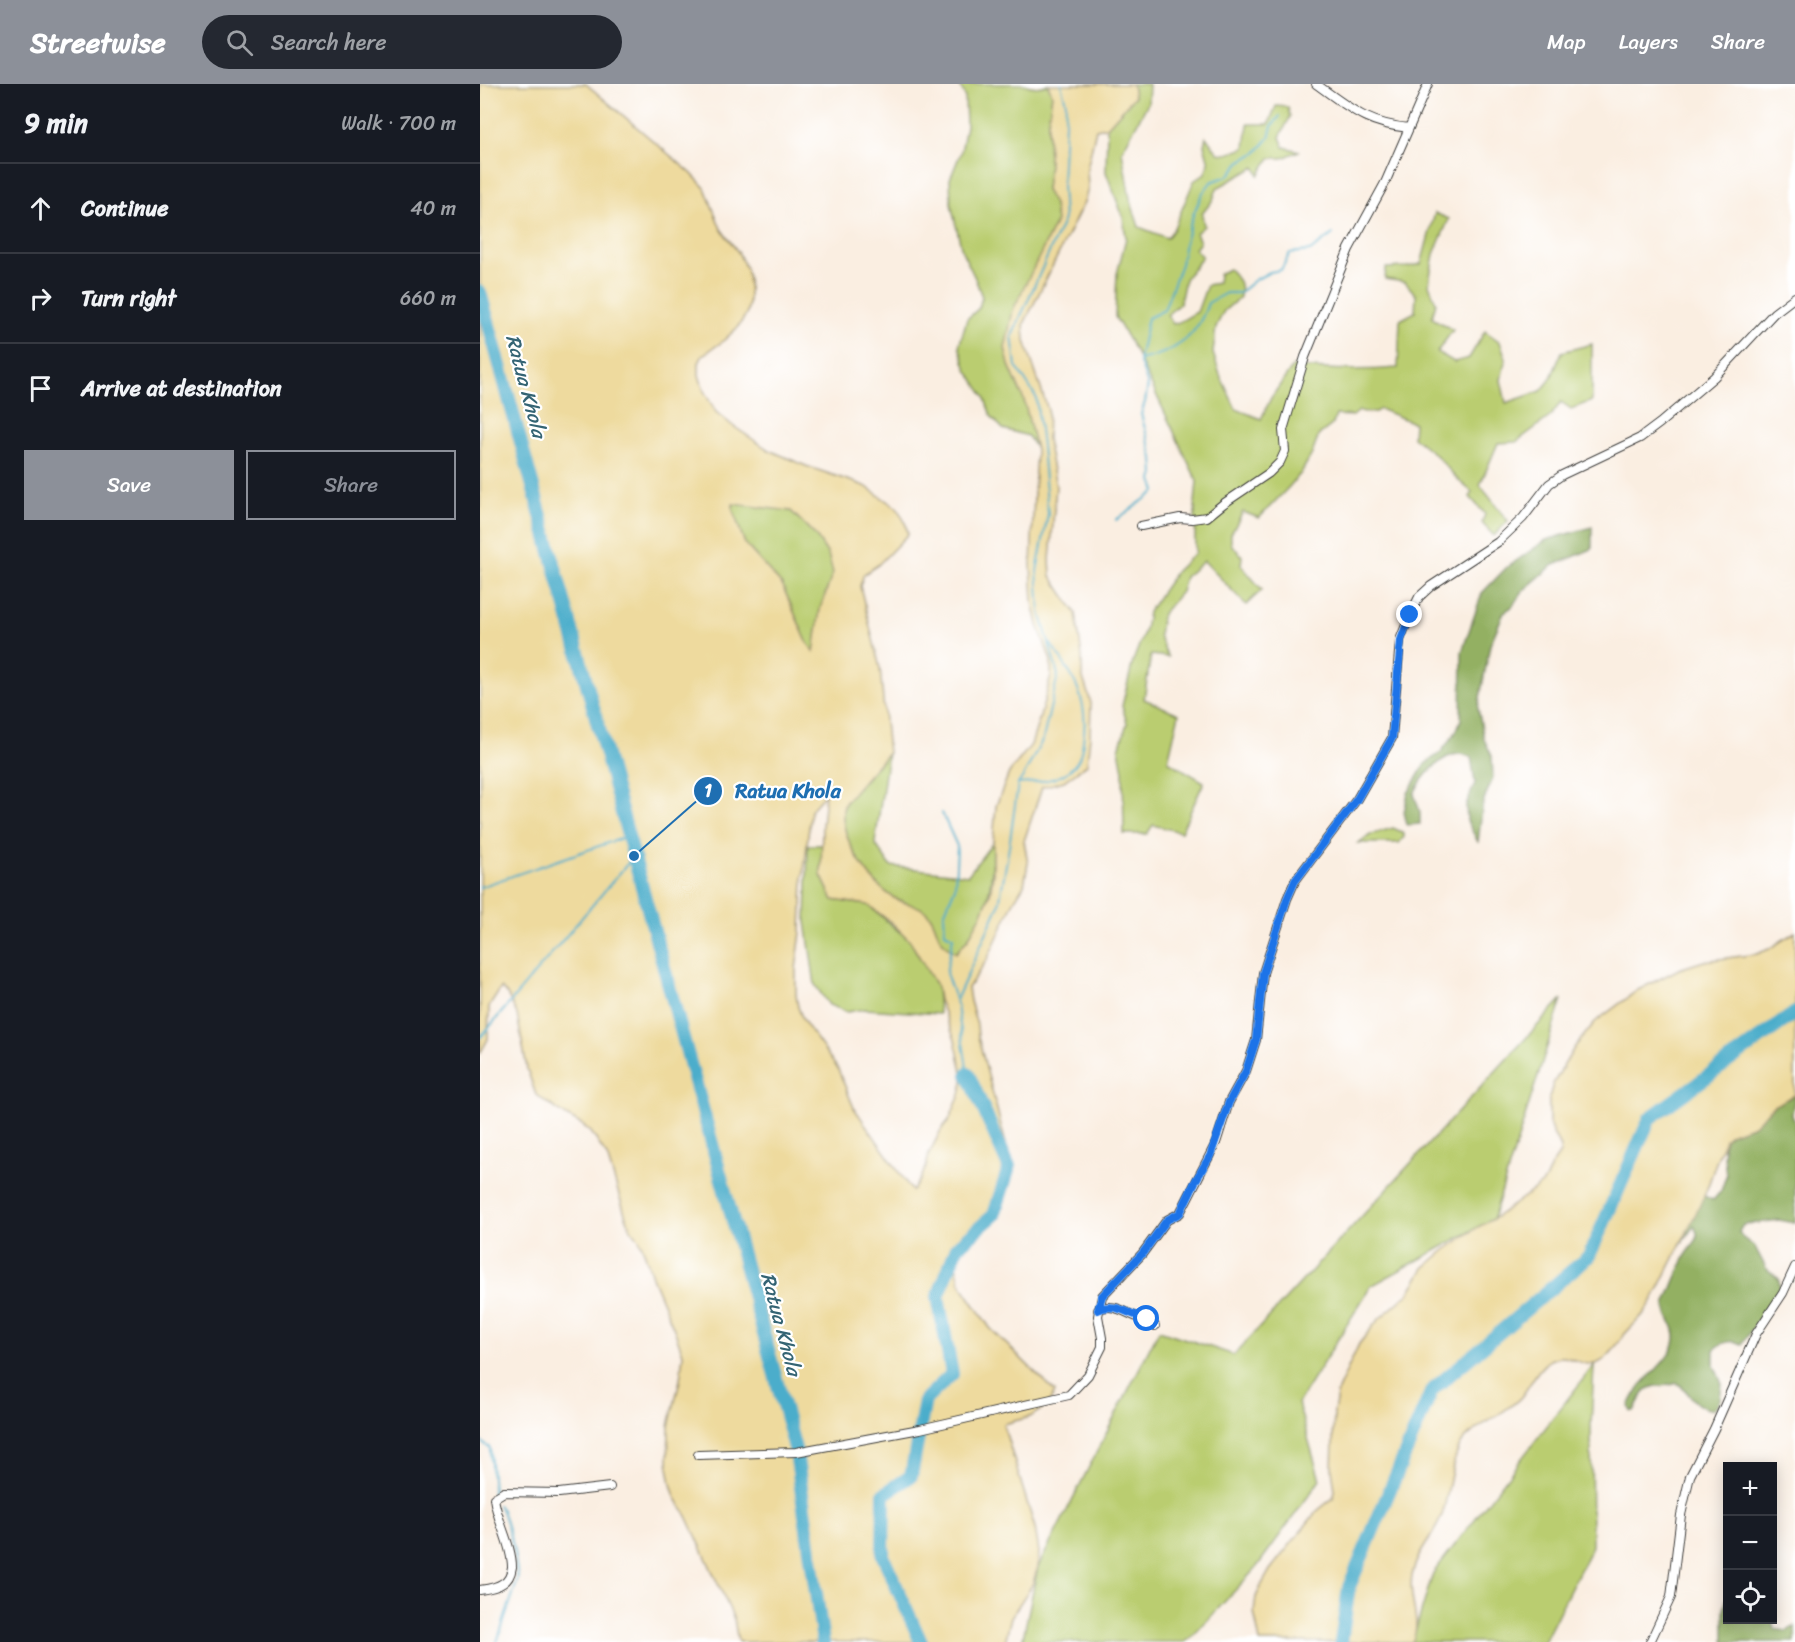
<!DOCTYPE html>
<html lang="en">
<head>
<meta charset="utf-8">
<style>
  :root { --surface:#171b24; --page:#242831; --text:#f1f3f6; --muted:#9ea1a6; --line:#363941; --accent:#8c9099 }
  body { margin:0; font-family:Sriracha,sans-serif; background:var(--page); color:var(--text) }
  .controls { position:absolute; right:18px; bottom:18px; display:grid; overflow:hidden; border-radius:0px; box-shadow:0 3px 15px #0003 }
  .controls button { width:54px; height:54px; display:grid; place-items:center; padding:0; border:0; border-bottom:2px solid var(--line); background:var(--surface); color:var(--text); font:30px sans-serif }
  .stop { position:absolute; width:18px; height:18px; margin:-14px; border:4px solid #1a73e8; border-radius:50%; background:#fff }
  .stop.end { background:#1a73e8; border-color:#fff; box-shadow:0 2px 6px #0008 }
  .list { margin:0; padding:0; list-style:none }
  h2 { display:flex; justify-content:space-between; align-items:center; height:78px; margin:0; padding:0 24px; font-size:26px }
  h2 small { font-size:20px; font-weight:400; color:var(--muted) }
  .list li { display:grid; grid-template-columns:39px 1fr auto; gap:18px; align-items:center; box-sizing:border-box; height:90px; padding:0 24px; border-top:2px solid var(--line) }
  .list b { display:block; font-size:22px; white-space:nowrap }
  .list em { font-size:20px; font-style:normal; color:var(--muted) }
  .actions { display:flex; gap:12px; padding:18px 24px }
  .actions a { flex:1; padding:14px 0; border:2px solid var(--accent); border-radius:0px; text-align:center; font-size:21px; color:var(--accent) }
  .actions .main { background:var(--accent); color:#fff }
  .icon { flex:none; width:33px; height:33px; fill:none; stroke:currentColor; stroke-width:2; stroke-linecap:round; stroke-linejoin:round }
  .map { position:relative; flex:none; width:1315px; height:1558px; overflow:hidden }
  header { display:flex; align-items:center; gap:36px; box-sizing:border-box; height:84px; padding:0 30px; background:var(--accent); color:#fff }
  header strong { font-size:28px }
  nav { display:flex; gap:33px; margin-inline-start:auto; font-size:21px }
  .search { width:420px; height:54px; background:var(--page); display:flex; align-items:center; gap:15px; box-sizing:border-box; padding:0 21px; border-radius:33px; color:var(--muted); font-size:22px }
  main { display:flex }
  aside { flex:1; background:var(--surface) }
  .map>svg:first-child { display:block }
  .green { fill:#bacd70; stroke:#6b7446; stroke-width:1.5 }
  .forest { fill:#93b062; stroke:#58663f; stroke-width:1.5 }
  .sand { fill:#eeda9e; stroke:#857b5d; stroke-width:1.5; fill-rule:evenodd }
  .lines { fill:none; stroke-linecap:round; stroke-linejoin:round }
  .stream { stroke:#4cadcb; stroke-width:2 }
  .river { stroke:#4cadcb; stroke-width:14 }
  .minor-casing { stroke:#3d3c3a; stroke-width:10 }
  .minor { stroke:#fff; stroke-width:8 }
  .route { stroke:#1a73e8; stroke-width:8 }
  .labels { text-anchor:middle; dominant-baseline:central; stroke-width:4.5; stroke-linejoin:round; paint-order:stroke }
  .water-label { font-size:20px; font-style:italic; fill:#346474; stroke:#fff }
  .leader { fill:none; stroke:#1f6fb2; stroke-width:2 }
  .callout-dot { fill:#1f6fb2; stroke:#fff; stroke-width:2 }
  .mark-label { font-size:18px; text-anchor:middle; font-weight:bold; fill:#fff }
  .callout-label { font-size:20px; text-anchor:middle; font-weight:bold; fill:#1f6fb2; stroke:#fff; stroke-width:4.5; stroke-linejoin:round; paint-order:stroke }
</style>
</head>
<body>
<header>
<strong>Streetwise</strong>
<div class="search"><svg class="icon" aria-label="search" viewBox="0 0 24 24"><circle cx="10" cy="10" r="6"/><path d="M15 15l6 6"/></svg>Search here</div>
<nav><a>Map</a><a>Layers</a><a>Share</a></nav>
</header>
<main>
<aside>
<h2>9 min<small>Walk · 700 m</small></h2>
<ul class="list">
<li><svg class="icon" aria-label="ahead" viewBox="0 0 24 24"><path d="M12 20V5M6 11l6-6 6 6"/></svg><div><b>Continue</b></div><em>40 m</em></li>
<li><svg class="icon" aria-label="right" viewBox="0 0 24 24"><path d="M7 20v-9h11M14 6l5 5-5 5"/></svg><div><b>Turn right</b></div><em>660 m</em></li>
<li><svg class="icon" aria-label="arrive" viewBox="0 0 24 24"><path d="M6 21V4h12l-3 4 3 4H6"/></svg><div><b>Arrive at destination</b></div></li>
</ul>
<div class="actions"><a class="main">Save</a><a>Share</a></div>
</aside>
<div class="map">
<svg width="1315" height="1558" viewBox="0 0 1315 1558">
  <rect width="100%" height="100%" fill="#fff"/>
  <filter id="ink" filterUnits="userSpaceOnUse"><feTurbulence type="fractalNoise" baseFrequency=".0167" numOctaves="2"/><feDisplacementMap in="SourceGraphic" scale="12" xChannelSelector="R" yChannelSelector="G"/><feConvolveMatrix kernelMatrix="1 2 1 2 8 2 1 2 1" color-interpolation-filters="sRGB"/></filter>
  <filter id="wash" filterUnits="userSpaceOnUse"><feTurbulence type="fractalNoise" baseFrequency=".008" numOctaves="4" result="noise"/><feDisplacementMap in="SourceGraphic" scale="24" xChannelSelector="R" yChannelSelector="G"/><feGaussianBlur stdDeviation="1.35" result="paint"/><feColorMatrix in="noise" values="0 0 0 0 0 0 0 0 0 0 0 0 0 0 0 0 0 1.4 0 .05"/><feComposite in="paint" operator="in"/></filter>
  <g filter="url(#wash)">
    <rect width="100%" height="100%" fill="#faeee1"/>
    <!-- green -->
    <path class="green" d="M479 0H544C553 4 560 4 568 0L572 11 568 39 569 80 566 106 574 120 576 138 564 163 529 281 544 316 556 365 548 352 523 345 511 332 504 312 487 286 479 262 487 235 499 224 502 213 495 194 482 167 471 120 470 95 481 68 486 42 485 13Z
      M652 0H669L668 19 642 67 650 115 659 143 687 154 693 146 714 97 725 89 729 79 724 61 726 53 738 69 747 70 765 64 768 40H789L796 22 808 23 810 33 800 53 804 63 819 67 803 74H790L779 91 775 83 737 104 733 116 722 130 724 142 716 149 720 158 715 165 722 173 705 195 700 219 687 231 693 240C703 238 708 232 717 228L727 201 738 199 739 190 749 185C759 196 762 198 760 213L744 227 736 243 733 269 740 291 756 325 781 335 791 314 813 282C850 287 880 287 918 284L920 236 935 228 936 211 925 198 905 195 906 184 927 183 941 180 955 129 969 135 954 170 951 186 949 201 956 218 952 234 973 246 957 268 974 278 989 274 1005 247 1020 258 1026 274 1021 296 1026 319 1061 307 1070 296 1082 268 1112 260V317L1091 325 1081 318 1071 332 1036 358 1018 359 1000 401 1028 437 1014 452 1002 439 1005 430 990 413 992 408 979 397 956 371 933 353 934 339 900 325 894 329 879 327 873 332 856 331 853 340 839 351 832 370 821 389 808 404 779 434 763 428 751 450V460L762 472 761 481 782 506 766 521 724 477 705 493 701 508 682 530 679 552 688 573 671 571 664 615 699 630 688 677 724 698 701 748 673 741 667 750H644L643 687 639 665 647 639 642 622 653 577 665 546 668 528 696 487 715 469V419L717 397 656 268 635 233 637 190 646 154 643 133 626 88 627 43 654 13Z
      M253 419 311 427 336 452 348 470 353 489 340 525 334 569 327 558 302 501 265 460 253 426Z
      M408 669 395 759 410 782 488 791 513 758C513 806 508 832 476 869 471 866 465 862 462 857 456 850 456 839 450 832 441 820 426 821 414 814 389 798 357 752 364 721 366 716 402 677 408 669Z
      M913 744 924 749V753L919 759H878L892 750Z
      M328 761H342L341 791 353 816 388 821 430 857 457 903 459 930 385 925 367 928 349 921 335 901 326 838Z
      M1082 915 1013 1135 891 1202 818 1319 840 1396 776 1484 710 1555 705 1558H542L558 1483 679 1246 754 1271Z
      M1114 1281 1111 1342 1112 1462 1064 1558H932L953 1489Z"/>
    <!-- forest -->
    <path class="forest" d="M1112 443V465L1072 482 1044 506 1032 523 1024 528 1010 561 998 624 1004 655 1012 672 1013 694 1003 718 998 758 987 737 986 721 995 699 991 673C990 673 982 670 981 670 962 669 941 694 934 710L940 728V740L927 741 924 728 928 709 945 680 961 668 976 648 981 635 982 568 1002 509 1026 484 1066 456Z
      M1315 1011 1312 1031 1315 1038V1139L1299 1136 1263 1141 1259 1148 1263 1154 1275 1163 1286 1184 1299 1195 1300 1205 1262 1260C1252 1255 1242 1258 1234 1266V1281L1242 1300 1240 1315 1238 1320 1233 1325C1215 1326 1210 1307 1197 1299 1190 1302 1185 1301 1177 1302 1164 1303 1159 1317 1154 1327H1151L1149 1322C1153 1313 1158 1305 1164 1298 1175 1286 1196 1269 1195 1252 1195 1240 1185 1232 1185 1221L1204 1174 1217 1155V1149L1214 1142 1200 1161 1224 1112 1233 1116 1241 1107 1246 1092 1243 1062 1245 1055 1250 1050 1274 1041 1293 1022Z
      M1247 1513 1248 1536H1292L1294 1545 1307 1547 1315 1542V1558H1244V1526Z"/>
    <!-- sand -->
    <path class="sand" d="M0 0H106L211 89 225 104 241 145 258 168 267 187 269 204V220L266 231 257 244 242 258 223 271 219 279V291L224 307 236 328 253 342 289 366 326 382 385 402 417 424 425 438 428 450 398 481 384 490 380 502 400 584 408 669C401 677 366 716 364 721 357 752 389 798 414 814 426 821 441 820 450 832 456 839 456 850 462 857 465 862 471 865 476 869L488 855 501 832 510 810 513 791V758L516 722 529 689 551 661 560 633 571 592V577L558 541 553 518 551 481 556 365 544 316 529 281 525 264 533 226 576 138 574 120 566 106 569 80 568 39 572 11 568 0H652L654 13 627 43 616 45 607 85 608 104 605 116 544 240 545 257 568 326 567 355 576 402 570 476 571 492 596 529 602 573V591L611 619 610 652 607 680 584 697 562 703 544 757 548 779 544 801 533 819 507 876 488 904 490 917 497 941 498 953 527 1064 529 1092 523 1113 514 1131 484 1153 477 1163 476 1182 481 1201 510 1244 575 1308 568 1321 550 1333 523 1340 555 1444 559 1468 558 1483 552 1501 531 1533 525 1558H258L254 1535 207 1432 195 1413 191 1400 188 1383 189 1342 200 1296 203 1270 194 1245 172 1193 164 1167 159 1155 151 1145 146 1133 127 1072 111 1048 101 1040 88 1033 56 1011 47 985 37 930 27 910 21 904 9 923 8 955 0 970ZM253 420 311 427 336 452 348 470 353 489 340 525 334 568 327 558 302 501 265 460 253 426ZM345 710 342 742 341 791 353 816 388 821 412 839 430 857 457 903 459 916 475 956 481 983 483 997 480 1011 469 1036 461 1046 449 1070 446 1083 440 1096 432 1107 374 1024 358 985 323 936 318 923 316 911V885L321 848 323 795 331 726Z
      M1315 848V1011L1293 1022 1274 1041 1250 1050 1245 1055C1237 1073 1232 1092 1225 1110 1215 1133 1203 1154 1193 1176 1184 1193 1177 1212 1165 1228 1159 1236 1151 1243 1144 1251 1136 1261 1131 1272 1120 1278 1104 1287 1090 1267 1072 1275 1057 1283 1051 1301 1041 1313 1027 1329 994 1342 983 1357 971 1374 969 1410 962 1431 954 1453 936 1469 932 1492 927 1515 943 1536 932 1558H780L774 1528 776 1513 781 1502 790 1486 837 1427 853 1414 855 1407 852 1385 854 1328 858 1306 879 1260 898 1236 928 1210 944 1184 965 1166 998 1143 1013 1135 1033 1121 1062 1100 1066 1094 1071 1082 1080 1069 1081 1063 1072 1048 1069 1039V1014L1073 1000 1094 964 1115 938 1158 906 1199 885 1224 877 1277 870 1289 865Z"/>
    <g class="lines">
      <!-- stream -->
      <path class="stream" d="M659 276C694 269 717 254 728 219L746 209H759L775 196 790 188 801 186 810 169 830 167 853 150
        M636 436 676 407 672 396 674 390 673 374 661 330 665 318 668 301 659 276 668 234 684 226 701 180 705 158 713 131 722 110 731 98 748 92 762 76 776 69 789 54 792 42 800 32
        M538 700C552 699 576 697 587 688 599 679 601 672 603 657 610 616 593 591 570 559
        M462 729 477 762 475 803 464 830 465 849 473 853 466 889 475 915
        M0 803 148 752
        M0 954 154 772
        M488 990 476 916 519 821 529 763 538 700 544 691 563 655 578 591 560 528 557 487 568 430 562 362 556 313 536 282 532 252 584 135 582 100 586 19 581 0
        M0 1357 10 1364 13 1410
        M17 1558 38 1495 34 1465 22 1426 18 1421"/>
      <!-- river -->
      <path class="river" d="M0 208 316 1368 343 1558
        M441 1558 403 1472 404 1410 431 1392 445 1316 472 1290 458 1213 477 1163 514 1131 529 1083 488 990
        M861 1558 869 1503 952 1306 1109 1172 1170 1034 1315 929"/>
    </g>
  </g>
  <g filter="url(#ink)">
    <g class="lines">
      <defs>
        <path id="minor" d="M836 0C870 24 886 40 929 44L948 0
          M661 442 700 434 712 435 727 433 743 420 789 389 800 378 805 367 803 346 825 273 869 165 905 99 929 44
          M618 1226C632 1218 644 1228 657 1233 667 1237 666 1234 675 1242
          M218 1371 316 1368 440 1345 589 1311 608 1291 622 1263V1254L618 1232 622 1212 662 1170 687 1136 700 1129 736 1059 749 1018 766 987 776 956 783 889 807 815 815 797 877 715 912 654 920 556 930 531 939 513 951 502 1018 458 1043 434 1069 400 1082 391 1160 354 1180 339 1234 293 1294 229 1315 213
          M0 1506C7 1505 16 1504 23 1499 28 1496 31 1490 32 1483 32 1461 17 1437 14 1414L24 1408 79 1409 130 1403
          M1170 1558 1191 1513 1201 1431 1210 1392 1234 1345 1276 1250 1303 1209 1315 1183"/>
      </defs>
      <!-- minor casing -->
      <use href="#minor" class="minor-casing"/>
      <!-- minor -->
      <use href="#minor" class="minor"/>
    </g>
  </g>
  <g class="lines" filter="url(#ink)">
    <!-- route -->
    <path class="route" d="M667 1235C651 1232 634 1217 618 1226L622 1212 662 1170 687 1136 700 1129 716 1096 730 1072 749 1018 766 987 776 956 783 889 807 815 815 797 877 715 912 654 921 556 930 531"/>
  </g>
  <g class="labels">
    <!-- water labels -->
    <g class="water-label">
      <text transform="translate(46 302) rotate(75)">Ratua Khola</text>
      <text transform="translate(301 1240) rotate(75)">Ratua Khola</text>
    </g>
  </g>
  <!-- callouts -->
  <path class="leader" d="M154 772L228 707"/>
  <g class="callout-dot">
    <circle cx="154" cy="772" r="6"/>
    <circle cx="228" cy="707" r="15"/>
  </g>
  <g class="mark-label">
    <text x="228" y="713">1</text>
  </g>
  <g class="callout-label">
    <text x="308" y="714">Ratua Khola</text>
  </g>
</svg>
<div class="controls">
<button>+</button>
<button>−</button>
<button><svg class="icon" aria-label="locate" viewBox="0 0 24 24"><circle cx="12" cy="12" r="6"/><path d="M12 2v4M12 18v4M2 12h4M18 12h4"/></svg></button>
</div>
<div class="stop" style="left:667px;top:1235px"></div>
<div class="stop end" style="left:930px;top:531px"></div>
</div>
</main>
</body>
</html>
